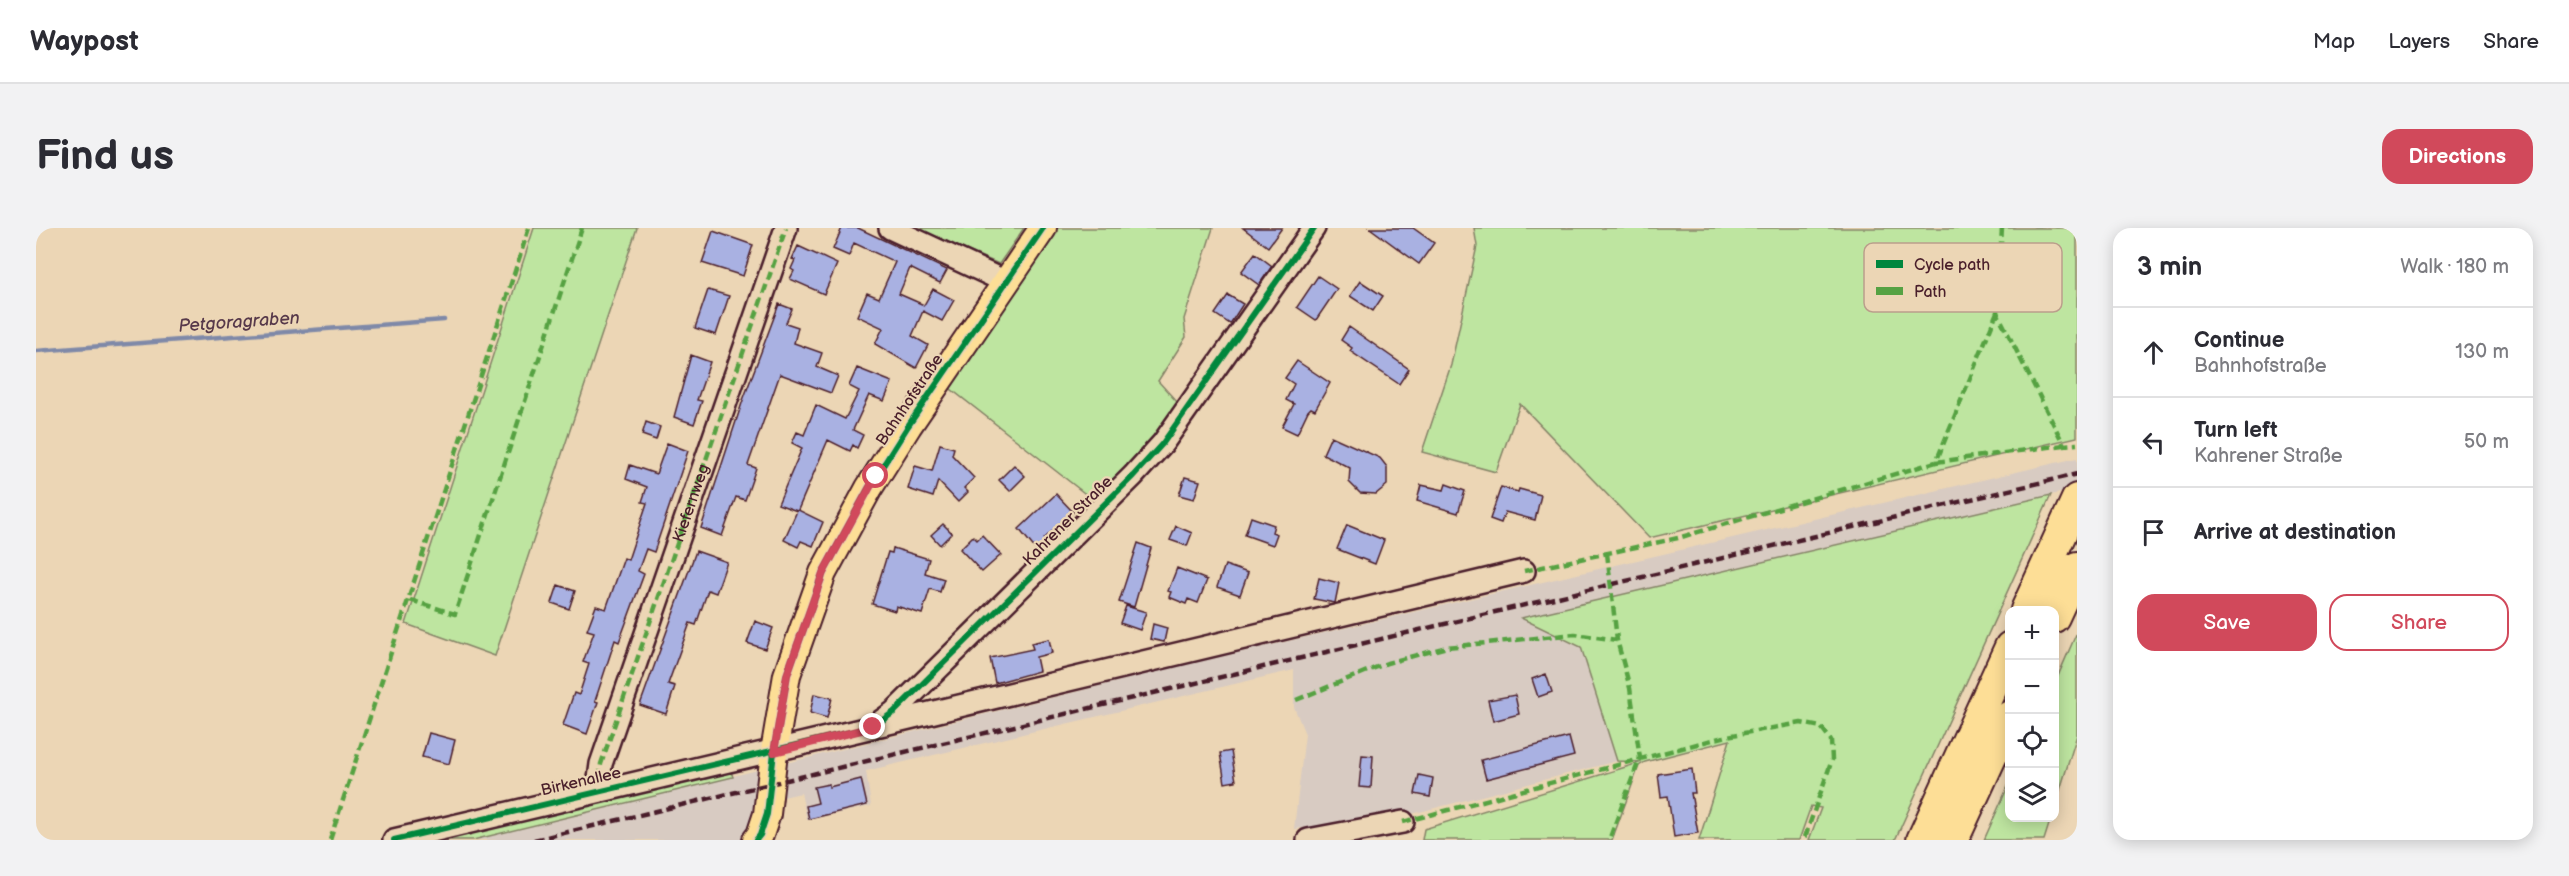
<!DOCTYPE html>
<html lang="en">
<head>
<meta charset="utf-8">
<style>
  :root { --surface:#fff; --page:#f2f2f3; --text:#2b2b33; --muted:#7c7c81; --line:#e1e1e2; --accent:#d1495b }
  body { margin:0; font-family:"Balsamiq Sans",sans-serif; background:var(--page); color:var(--text) }
  .controls { position:absolute; right:18px; bottom:18px; display:grid; overflow:hidden; border-radius:12px; box-shadow:0 3px 15px #0003 }
  .controls button { width:54px; height:54px; display:grid; place-items:center; padding:0; border:0; border-bottom:2px solid var(--line); background:var(--surface); color:var(--text); font:30px sans-serif }
  .stop { position:absolute; width:18px; height:18px; margin:-14px; border:4px solid #d1495b; border-radius:50%; background:#fff }
  .stop.end { background:#d1495b; border-color:#fff; box-shadow:0 2px 6px #0008 }
  .list { margin:0; padding:0; list-style:none }
  h2 { display:flex; justify-content:space-between; align-items:center; height:78px; margin:0; padding:0 24px; font-size:26px }
  h2 small { font-size:20px; font-weight:400; color:var(--muted) }
  .list li { display:grid; grid-template-columns:39px 1fr auto; gap:18px; align-items:center; box-sizing:border-box; height:90px; padding:0 24px; border-top:2px solid var(--line) }
  .list b { display:block; font-size:22px; white-space:nowrap }
  .list p { margin:0; font-size:20px; white-space:nowrap; color:var(--muted) }
  .list em { font-size:20px; font-style:normal; color:var(--muted) }
  .actions { display:flex; gap:12px; padding:18px 24px }
  .actions a { flex:1; padding:14px 0; border:2px solid var(--accent); border-radius:18px; text-align:center; font-size:21px; color:var(--accent) }
  .actions .main { background:var(--accent); color:#fff }
  .icon { flex:none; width:33px; height:33px; fill:none; stroke:currentColor; stroke-width:2; stroke-linecap:round; stroke-linejoin:round }
  .map { position:relative; flex:none; width:2041px; height:612px; overflow:hidden; border-radius:18px }
  header { display:flex; align-items:center; gap:36px; box-sizing:border-box; height:84px; padding:0 30px; background:var(--surface); border-bottom:2px solid var(--line) }
  header strong { font-size:28px }
  nav { display:flex; gap:33px; margin-inline-start:auto; font-size:21px }
  .intro { display:flex; align-items:center; justify-content:space-between; box-sizing:border-box; height:144px; padding:0 36px }
  h1 { margin:0; font-size:42px }
  .button { padding:15px 27px; border-radius:18px; background:var(--accent); color:#fff; font-size:21px; font-weight:700 }
  main { display:flex; gap:36px; padding:0 36px }
  aside { flex:1; background:var(--surface); border-radius:18px; box-shadow:0 3px 15px #0003 }
  .map>svg:first-child { display:block }
  .built { fill:#d8cbc2 }
  .green { fill:#bee5a0; stroke:#848266; stroke-width:1.5 }
  .lines { fill:none; stroke-linecap:round; stroke-linejoin:round }
  .stream { stroke:#7f89a8; stroke-width:4.5 }
  .building { fill:#a9b1e2; stroke:#4a1f2b; stroke-width:1.5 }
  .minor-casing { stroke:#4a1f2b; stroke-width:26 }
  .major-casing { stroke:#4a1f2b; stroke-width:30 }
  .highway-casing { stroke:#4a1f2b; stroke-width:34 }
  .minor { stroke:#ecd6b5; stroke-width:21 }
  .major { stroke:#fdde96; stroke-width:26 }
  .highway { stroke:#fdde96; stroke-width:30 }
  .rail { stroke:#4a1f2b; stroke-width:4.5; stroke-dasharray:9 4.5; stroke-linecap:butt }
  .quiet { stroke:#56a243; stroke-width:4.5; stroke-dasharray:9 4.5; stroke-linecap:butt }
  .cycleway-casing { stroke:#ecd6b5; stroke-width:10 }
  .cycleway { stroke:#00873e; stroke-width:6 }
  .route { stroke:#d1495b; stroke-width:8 }
  .labels { text-anchor:middle; dominant-baseline:central; stroke-width:4.5; stroke-linejoin:round; paint-order:stroke }
  .street-label { font-size:16px; fill:#4a1f2b; stroke:#ecd6b5 }
  .water-label { font-size:18px; font-style:italic; fill:#57394a; stroke:#ecd6b5 }
  .key { fill:#ecd6b5; stroke:#bb9f8c; stroke-width:1.5 }
  .key-label { font-size:16px; fill:#4a1f2b }
</style>
</head>
<body>
<header>
<strong>Waypost</strong>
<nav><a>Map</a><a>Layers</a><a>Share</a></nav>
</header>
<div class="intro"><h1>Find us</h1><a class="button">Directions</a></div>
<main>
<div class="map">
<svg width="2041" height="612" viewBox="0 0 2041 612">
  <rect width="100%" height="100%" fill="#ecd6b5"/>
  <filter id="ink" filterUnits="userSpaceOnUse"><feTurbulence type="fractalNoise" baseFrequency=".0167" numOctaves="2"/><feDisplacementMap in="SourceGraphic" scale="12" xChannelSelector="R" yChannelSelector="G"/><feConvolveMatrix kernelMatrix="1 2 1 2 8 2 1 2 1" color-interpolation-filters="sRGB"/></filter>
  <g filter="url(#ink)">
    <!-- built -->
    <path class="built" d="M2041 230V261L1486 390 1545 419 1581 533 1368 588 1258 601 1269 506 1258 479V442L830 543 835 578 771 592 765 565 725 574 714 603 705 612H437L1141 439Z"/>
    <!-- green -->
    <path class="green" d="M498 0H601L459 428 370 396Z
      M877 0H988L963 36Z
      M1018 0H1177L1148 91 1150 109 1122 153 1142 175 1111 218 1061 275 911 158Z
      M1438 0H2041V209L1613 310 1484 176 1460 244 1386 224 1415 137 1441 18Z
      M2015 267 1859 612H1773L1785 580 1775 578 1763 612H1663L1694 512 1609 534 1603 538 1576 612H1386L1388 601 1606 534 1581 533 1545 419 1485 390Z
      M2041 404V507L2019 578V455Z
      M694 541 697 549 437 612H372Z
      M1973 556 1974 590H2015L2008 612H1948Z"/>
    <g class="lines">
      <!-- stream -->
      <path class="stream" d="M0 123 408 92"/>
    </g>
    <!-- building -->
    <path class="building" d="M806 0H822L911 42 904 55 874 40 863 66 888 77 897 61 918 72 906 93 887 83 876 108 892 117 880 140 839 116 847 100 821 88 831 65 843 70 859 34 818 15 813 28 797 21Z
      M1207 0H1246L1232 19Z
      M1334 0H1377L1398 15 1383 36Z
      M677 3 717 17 707 48 666 35Z
      M762 18 801 36 788 66 754 51 758 43 755 41 759 32 756 31Z
      M1219 25 1236 38 1223 57 1205 44Z
      M1282 48 1301 61 1280 92 1261 79Z
      M1324 53 1347 68 1337 83 1314 68Z
      M672 62 693 68 680 107 659 100Z
      M1192 67 1207 76 1194 96 1179 86Z
      M743 76 756 81 750 95 762 99 758 115 786 125 781 139 802 148 795 165 744 146 712 237 720 240 709 272 700 269 686 308 665 300 706 175Z
      M1313 99 1373 141 1363 156 1314 123 1316 120 1305 112Z
      M655 127 674 134 661 172 666 173 658 196 638 189Z
      M1261 133 1294 155 1279 182 1275 180 1272 183 1261 206 1246 199 1258 176 1250 172 1258 156 1249 150Z
      M821 140 856 154 848 173 833 167 817 202 827 207 821 220 817 217 814 223 792 212 762 282 787 294 777 318 765 313 762 319 748 312 761 283 742 276 766 220 756 215 761 204 768 207 780 177 809 191 823 163 813 158Z
      M610 194 624 199 620 212 606 207Z
      M1295 208 1344 230 1351 239V257L1340 266 1324 265 1313 254 1314 240 1287 226Z
      M631 215 652 223 618 324 610 321 602 343 608 346 583 414 579 412 559 473 562 474 551 506 527 497 538 465 543 467 553 436 547 434 558 404 551 402 560 378 570 381 588 330 592 332 611 275 606 274 611 259 590 251 594 237 620 246Z
      M904 216 918 220 916 227 938 250 928 260 932 264 922 274 902 253 897 269 872 261 879 238 896 243Z
      M978 237 989 248 974 263 963 252Z
      M1149 249 1164 253 1158 271 1143 267Z
      M1410 256 1429 263 1422 285 1381 273 1385 257 1408 262Z
      M1465 259 1482 264 1483 261 1505 267 1499 292 1469 284 1465 295 1454 291Z
      M1020 266 1037 284 1008 311 1010 313 1000 322 983 301Z
      M1215 289 1238 297 1236 304 1241 306 1237 317 1209 307Z
      M907 296 916 305 904 317 895 307Z
      M1311 297 1348 312 1339 336 1301 321Z
      M1140 298 1156 305 1151 318 1134 312Z
      M946 307 965 327 946 344 924 321 937 308 941 312Z
      M1102 315 1115 320 1098 379 1083 374Z
      M857 320 893 331 889 345 908 351 904 364 894 361 886 386 860 378 859 383 836 376 852 324 856 325Z
      M660 323 691 334 680 365 672 362 660 397 654 395 632 456 639 458 630 486 604 477Z
      M1189 337 1212 345 1204 367 1181 359Z
      M1141 340 1171 352 1162 375 1152 371 1150 376 1133 369 1135 364 1132 363Z
      M1283 350 1303 355 1299 375 1278 371Z
      M522 357 539 363 533 381 516 375Z
      M1090 378 1110 384 1104 402 1084 395Z
      M719 393 737 400 729 421 711 415Z
      M1117 396 1131 400 1128 414 1114 411Z
      M1013 411 1016 425 1000 429 1003 443 959 455 954 430 997 421 995 415Z
      M1510 446 1516 464 1502 469 1496 451Z
      M778 466 796 470 791 490 774 485Z
      M1479 467 1483 486 1457 493 1452 472Z
      M393 505 419 512 413 536 386 529Z
      M1533 509 1538 528 1450 551 1445 532Z
      M1195 523 1200 553 1189 555 1184 525Z
      M1326 527 1337 528 1335 560 1323 559Z
      M1656 541 1659 565H1655L1662 605 1638 609 1632 568 1625 569 1622 546Z
      M1383 547 1397 550 1394 569 1379 566Z
      M825 551 831 577 773 591 770 578 782 575 778 559 793 556V559Z"/>
    <g class="lines">
      <defs>
        <g id="minor">
          <path d="M854 0 970 54"/>
          <path d="M844 497 1488 343"/>
          <path id="s1" d="M563 551 565 536 750 0"/>
          <path d="M358 612 837 499 858 484 1097 248 1127 215 1278 0"/>
          <path d="M1272 612 1367 594"/>
        </g>
        <path id="major" d="M720 612 724 607 731 586 738 524 751 447 787 345 833 260 872 198 1007 0"/>
        <path id="highway" d="M1990 382 2041 271
          M2018 389 2041 339
          M1886 612 1974 419
          M1917 612 1974 488"/>
      </defs>
      <!-- minor casing -->
      <use href="#minor" class="minor-casing"/>
      <!-- major casing -->
      <use href="#major" class="major-casing"/>
      <!-- highway casing -->
      <use href="#highway" class="highway-casing"/>
      <!-- minor -->
      <use href="#minor" class="minor"/>
      <!-- major -->
      <use href="#major" class="major"/>
      <!-- highway -->
      <use href="#highway" class="highway"/>
      <!-- rail -->
      <path class="rail" d="M498 612 2041 246"/>
      <!-- quiet -->
      <path class="quiet" d="M1966 0 1961 84 2028 217 2041 216
        M1900 234 2028 217
        M1571 325 1581 412
        M1488 343 1642 310 1900 234 1961 84
        M374 372 419 386 546 0
        M1260 472 1351 435 1411 419 1539 406 1581 412 1594 460 1604 530 1573 612
        M563 551 565 536 750 0
        M1367 594 1691 508 1765 495 1785 499 1795 512 1796 532 1768 612
        M294 612 493 0"/>
      <defs>
        <path id="cycleway" d="M358 612 837 499 858 484 1097 248 1127 215 1278 0
          M720 612 724 607 731 586 738 524 751 447 787 345 833 260 872 198 1007 0"/>
      </defs>
      <!-- cycleway casing -->
      <use href="#cycleway" class="cycleway-casing"/>
      <!-- cycleway -->
      <use href="#cycleway" class="cycleway"/>
    </g>
  </g>
  <g class="lines" filter="url(#ink)">
    <!-- route -->
    <path class="route" d="M837 499 738 524 751 447 787 345 840 248"/>
  </g>
  <g class="labels">
    <!-- street labels -->
    <g class="street-label">
      <text transform="translate(874 172) rotate(-56)">Bahnhofstraße</text>
      <text stroke="none"><textPath href="#s1" startOffset="291">Kiefernweg</textPath></text>
      <text transform="translate(1032 293) rotate(-45)">Kahrener Straße</text>
      <text transform="translate(545 554) rotate(-13)">Birkenallee</text>
    </g>
    <!-- water labels -->
    <g class="water-label">
      <text transform="translate(203 94) rotate(-4)">Petgoragraben</text>
    </g>
  </g>
  <!-- legend -->
  <rect x="1828" y="15" width="198" height="69" rx="9" class="key"/>
  <rect x="1840" y="32" width="27" height="8" fill="#00873e"/>
  <rect x="1840" y="59" width="27" height="8" fill="#56a243"/>
  <g class="key-label">
    <text x="1878" y="42">Cycle path</text>
    <text x="1878" y="69">Path</text>
  </g>
</svg>
<div class="controls">
<button>+</button>
<button>−</button>
<button><svg class="icon" aria-label="locate" viewBox="0 0 24 24"><circle cx="12" cy="12" r="6"/><path d="M12 2v4M12 18v4M2 12h4M18 12h4"/></svg></button>
<button><svg class="icon" aria-label="layers" viewBox="0 0 24 24"><path d="M12 4l9 5-9 5-9-5zM3 14l9 5 9-5"/></svg></button>
</div>
<div class="stop" style="left:840px;top:248px"></div>
<div class="stop end" style="left:837px;top:499px"></div>
</div>
<aside>
<h2>3 min<small>Walk · 180 m</small></h2>
<ul class="list">
<li><svg class="icon" aria-label="ahead" viewBox="0 0 24 24"><path d="M12 20V5M6 11l6-6 6 6"/></svg><div><b>Continue</b><p>Bahnhofstraße</p></div><em>130 m</em></li>
<li><svg class="icon" aria-label="left" viewBox="0 0 24 24"><path d="M17 20v-9H6M10 6l-5 5 5 5"/></svg><div><b>Turn left</b><p>Kahrener Straße</p></div><em>50 m</em></li>
<li><svg class="icon" aria-label="arrive" viewBox="0 0 24 24"><path d="M6 21V4h12l-3 4 3 4H6"/></svg><div><b>Arrive at destination</b></div></li>
</ul>
<div class="actions"><a class="main">Save</a><a>Share</a></div>
</aside>
</main>
</body>
</html>
